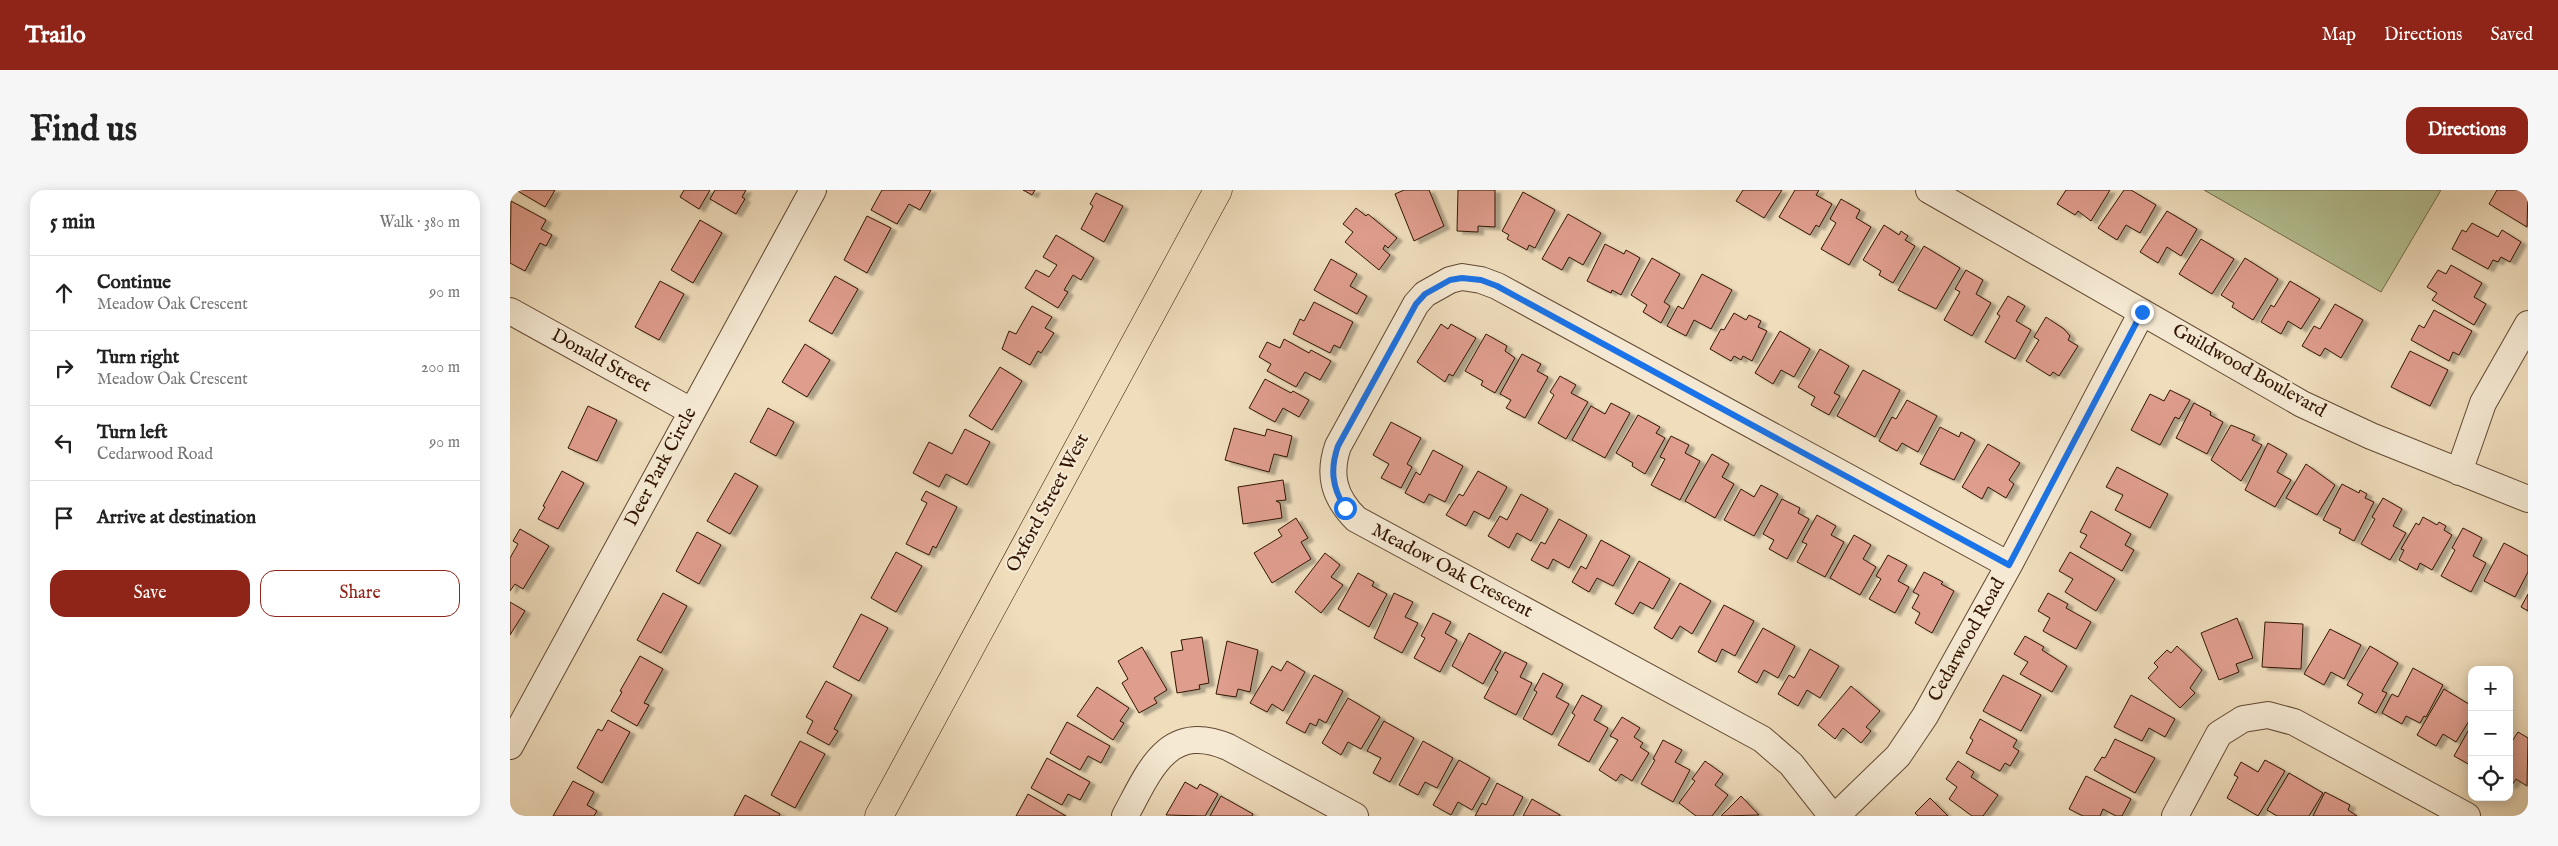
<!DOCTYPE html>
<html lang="en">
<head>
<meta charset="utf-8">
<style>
  :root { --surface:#fff; --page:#f6f6f6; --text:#222; --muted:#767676; --line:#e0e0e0; --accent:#8f2418 }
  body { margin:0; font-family:"IM FELL English",serif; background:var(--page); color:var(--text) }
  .controls { position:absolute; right:15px; bottom:15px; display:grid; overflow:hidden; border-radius:10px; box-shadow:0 2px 12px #0003 }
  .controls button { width:45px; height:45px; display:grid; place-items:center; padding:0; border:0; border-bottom:1px solid var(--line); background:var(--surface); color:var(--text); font:25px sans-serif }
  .stop { position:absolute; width:15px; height:15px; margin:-11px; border:4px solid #1a73e8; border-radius:50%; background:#fff }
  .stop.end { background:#1a73e8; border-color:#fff; box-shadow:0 1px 5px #0008 }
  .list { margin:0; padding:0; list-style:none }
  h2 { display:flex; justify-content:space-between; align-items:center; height:65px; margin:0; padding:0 20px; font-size:21px }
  h2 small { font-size:16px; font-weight:400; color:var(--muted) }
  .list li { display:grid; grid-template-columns:32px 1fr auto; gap:15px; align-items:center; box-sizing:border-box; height:75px; padding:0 20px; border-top:1px solid var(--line) }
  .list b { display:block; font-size:19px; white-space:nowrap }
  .list p { margin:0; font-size:16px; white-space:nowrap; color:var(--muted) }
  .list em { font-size:16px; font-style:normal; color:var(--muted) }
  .actions { display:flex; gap:10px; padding:15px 20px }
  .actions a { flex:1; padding:11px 0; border:1px solid var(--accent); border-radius:15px; text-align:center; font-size:18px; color:var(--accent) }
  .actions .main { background:var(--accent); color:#fff }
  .icon { flex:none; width:28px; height:28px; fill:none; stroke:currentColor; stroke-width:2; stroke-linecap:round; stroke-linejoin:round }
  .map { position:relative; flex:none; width:2018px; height:626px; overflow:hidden; border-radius:15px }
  header { display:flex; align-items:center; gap:30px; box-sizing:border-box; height:70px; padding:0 25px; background:var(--accent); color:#fff }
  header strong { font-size:24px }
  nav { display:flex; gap:28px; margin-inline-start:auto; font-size:18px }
  .intro { display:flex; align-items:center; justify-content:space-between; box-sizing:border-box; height:120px; padding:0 30px }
  h1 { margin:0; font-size:35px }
  .button { padding:12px 22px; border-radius:15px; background:var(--accent); color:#fff; font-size:18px; font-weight:700 }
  main { display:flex; gap:30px; padding:0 30px }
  aside { flex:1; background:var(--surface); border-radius:15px; box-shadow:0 2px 12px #0003 }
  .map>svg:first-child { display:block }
  .green { fill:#b5c294; stroke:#746c4a }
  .building { fill:#df9d8d; stroke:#321501; filter:url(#shadow) }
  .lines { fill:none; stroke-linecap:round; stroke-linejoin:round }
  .minor-casing { stroke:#614730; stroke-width:28 }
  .major-casing { stroke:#321501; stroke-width:29 }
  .minor { stroke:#f5e9d3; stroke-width:26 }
  .major { stroke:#efddbc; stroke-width:28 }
  .route { stroke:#1a73e8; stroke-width:6 }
  .labels { text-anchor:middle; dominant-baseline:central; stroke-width:4.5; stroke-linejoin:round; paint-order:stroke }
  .street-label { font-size:19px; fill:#321501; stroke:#f5e9d3 }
</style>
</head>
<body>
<header>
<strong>Trailo</strong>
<nav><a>Map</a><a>Directions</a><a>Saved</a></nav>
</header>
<div class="intro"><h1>Find us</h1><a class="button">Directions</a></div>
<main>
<aside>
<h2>5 min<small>Walk · 380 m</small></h2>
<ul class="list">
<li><svg class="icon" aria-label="ahead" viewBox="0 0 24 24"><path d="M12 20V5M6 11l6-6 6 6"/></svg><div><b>Continue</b><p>Meadow Oak Crescent</p></div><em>90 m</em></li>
<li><svg class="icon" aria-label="right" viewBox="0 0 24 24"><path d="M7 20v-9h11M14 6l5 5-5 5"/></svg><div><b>Turn right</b><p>Meadow Oak Crescent</p></div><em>200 m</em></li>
<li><svg class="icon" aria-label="left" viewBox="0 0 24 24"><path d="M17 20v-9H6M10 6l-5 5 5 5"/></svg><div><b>Turn left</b><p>Cedarwood Road</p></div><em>90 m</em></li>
<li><svg class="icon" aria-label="arrive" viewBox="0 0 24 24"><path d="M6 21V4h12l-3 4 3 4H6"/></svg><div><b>Arrive at destination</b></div></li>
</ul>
<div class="actions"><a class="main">Save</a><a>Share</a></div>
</aside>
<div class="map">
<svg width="2018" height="626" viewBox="0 0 2018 626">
  <defs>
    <filter id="shadow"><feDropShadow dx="5.5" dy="3" stdDeviation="1" flood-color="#0004"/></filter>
  </defs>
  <rect width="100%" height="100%" fill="#efddbc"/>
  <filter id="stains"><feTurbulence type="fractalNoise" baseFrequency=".004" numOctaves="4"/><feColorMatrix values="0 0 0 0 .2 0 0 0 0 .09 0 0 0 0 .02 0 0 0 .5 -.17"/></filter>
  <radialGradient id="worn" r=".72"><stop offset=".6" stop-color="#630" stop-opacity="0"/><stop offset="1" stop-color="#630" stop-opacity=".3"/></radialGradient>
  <!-- green -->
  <path class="green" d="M1694 0H1931L1871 102Z"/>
  <!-- building -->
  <path class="building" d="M6 0H45L35 17Z
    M174 0H200L189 19 170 7Z
    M205 0H236L232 7 235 9 226 24 200 9Z
    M372 0H421L410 20 399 14 387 34 361 20Z
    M513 0H525L522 5Z
    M894 0H919L934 36 904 51 885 4Z
    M948 0H985V37L968 36V42L947 41Z
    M1233 0H1272L1254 28 1226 11Z
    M1285 0H1309L1306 5 1322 14 1309 37 1306 35 1300 45 1269 27Z
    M1556 0H1600L1581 31 1568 21 1565 25 1547 14Z
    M1614 0H1621L1646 15 1630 43 1616 35 1607 50 1588 38Z
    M1987 0H2018L2017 37 1979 14Z
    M1013 2 1045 20 1025 58 1019 55 1017 60 997 49 999 45 992 41Z
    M586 3 613 16 594 52 571 39 583 16 580 14Z
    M1331 9 1350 20 1346 28 1361 37 1339 75 1311 59 1326 33 1320 29Z
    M1 11 36 30 31 39 42 45 36 56 30 53 15 81 0 73Z
    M846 18 856 26 858 24 887 48 878 58 875 55 873 59 880 65 869 80 835 52 843 42 833 34Z
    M1657 21 1687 39 1671 66 1657 57 1648 73 1630 62Z
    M1058 24 1091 43 1073 75 1059 67 1052 80 1032 69Z
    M357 26 381 38 357 83 334 70Z
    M190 30 212 43 183 93 161 80Z
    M1962 33 1988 47 1992 40 2011 52 2000 72 1991 67 1988 72 1983 70 1978 79 1942 59 1952 40 1956 42Z
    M1374 35 1389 45 1391 41 1398 46 1395 50 1405 56 1383 93 1369 85 1371 81 1353 70Z
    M546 45 584 68 571 90 563 85 554 100 558 102 548 118 515 98 526 80 539 87 547 75 533 67Z
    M1691 49 1724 69 1702 104 1669 84Z
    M1095 54 1114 64 1116 60 1130 68 1111 105 1102 100 1101 103 1077 91Z
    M1414 56 1450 78 1426 119 1388 100Z
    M1142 68 1170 84 1154 112 1160 116 1151 133 1133 122 1137 115 1121 105Z
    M1735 68 1768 89 1743 130 1722 117 1724 113 1711 105Z
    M821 69 847 84 840 96 857 106 847 124 804 100Z
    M1941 75 1972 93 1964 107 1976 114 1964 135 1922 110 1927 103 1917 97 1928 80 1936 84Z
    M1456 80 1473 90 1466 104 1481 113 1462 146 1434 130 1450 102 1445 99Z
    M1192 84 1222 100 1201 139 1184 130 1176 146 1157 136 1168 116 1173 119Z
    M325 86 348 99 322 144 299 131Z
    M150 91 174 104 149 150 125 137Z
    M1780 91 1810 109 1791 139 1778 131 1771 144 1751 132 1761 115 1764 117Z
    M1498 106 1515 116 1506 131 1521 140 1505 169 1475 152 1490 126 1487 124Z
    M804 112 843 132 830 158 824 155 820 163 783 144 790 129 794 131Z
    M1825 114 1853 130 1831 168 1815 158 1810 166 1792 156 1804 136 1810 139Z
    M522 116 542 127 535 138 544 143 531 163 528 161 520 175 492 159 499 141 506 144Z
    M1924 120 1962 141 1949 165 1943 162 1939 171 1901 150 1909 135 1914 138Z
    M1224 123 1236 130 1239 125 1251 131 1248 137 1257 141 1242 171 1233 166 1231 170 1224 166 1221 171 1200 159 1211 139 1214 140Z
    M1536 127 1554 139 1560 146 1558 150 1568 156 1549 186 1543 182 1540 186 1516 171 1529 150 1524 147Z
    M931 134 938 139 941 134 966 148 943 186 939 184 935 192 907 172Z
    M1270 141 1300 159 1284 187 1271 180 1263 194 1245 183Z
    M976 144 997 156 995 161 1005 168 985 203 971 195 973 191 955 181Z
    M774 149 799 163 801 160 821 171 810 190 795 182 786 197 757 181 761 174 749 167 757 152 770 158Z
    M295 154 320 170 297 207 272 192Z
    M1310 159 1339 176 1324 203 1330 206 1319 225 1301 215 1305 207 1288 197Z
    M1900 161 1938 180 1920 216 1881 197Z
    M1012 164 1031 174 1027 181 1038 187 1015 228 996 218 1001 210 990 204Z
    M490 177 512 191 482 240 459 226Z
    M1353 180 1390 200 1365 247 1327 226Z
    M1050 186 1066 195 1061 203 1078 212 1056 249 1028 233 1044 205 1040 202Z
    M755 189 781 203 783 201 799 210 789 227 773 218 765 232 739 218Z
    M1660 200 1680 210 1669 229 1665 227 1650 255 1621 240 1640 204 1654 211Z
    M1397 210 1427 226 1408 262 1392 253 1387 261 1369 251 1382 227 1386 229Z
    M1101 213 1120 223 1095 268 1062 250 1081 216 1095 224Z
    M1684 213 1701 222 1700 225 1713 232 1697 264 1666 248Z
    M78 216 107 230 87 271 58 258Z
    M258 218 284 232 266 266 240 252Z
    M1128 225 1150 237 1146 243 1155 248 1135 284 1122 276 1123 273 1106 263Z
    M881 232 911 248 897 274 902 277 891 298 871 288 879 274 863 265Z
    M1721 235 1745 245 1742 250 1752 255 1731 291 1701 270Z
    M1430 237 1449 247 1451 242 1465 250 1444 290 1410 274Z
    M724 238 755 246 757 239 782 246 777 267 764 264 759 282 715 270Z
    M455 239 480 252 457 295 436 284 429 297 403 283 419 252 442 264Z
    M1161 246 1179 255 1175 263 1190 271 1170 310 1141 295 1155 269 1150 267Z
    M1758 253 1777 264 1767 282 1781 290 1765 317 1735 300Z
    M1478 254 1510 273 1499 290 1504 294 1496 308 1478 297 1472 309 1452 297Z
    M923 260 953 276 935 312 919 304 914 313 895 303 906 282 910 285Z
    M1202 264 1219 274 1212 287 1224 294 1205 328 1175 311Z
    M1796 274 1825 295 1807 325 1776 308Z
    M1607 277 1658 304 1640 338 1605 320 1613 305 1596 297Z
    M52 281 74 293 48 339 28 329 35 317 33 316Z
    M968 281 997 297 979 329 964 321 956 336 936 325 949 304 953 306Z
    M225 283 248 296 220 344 197 331Z
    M773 290 776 310 766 311 770 313 772 328 733 334 728 297Z
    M1832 294 1849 303 1850 300 1857 304 1855 308 1864 312 1844 351 1829 343 1831 339 1813 330Z
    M1251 295 1268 304 1244 346 1214 330 1231 299 1244 307Z
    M416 301 447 317 426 358 423 356 419 365 396 354 417 313 411 310Z
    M1011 304 1038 319 1021 351 1007 343 999 358 978 346 990 326 997 330Z
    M1873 308 1892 319 1883 336 1896 343 1880 370 1851 354 1865 329 1862 327Z
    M1272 309 1290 318 1288 323 1299 329 1277 369 1259 359 1264 350 1253 344Z
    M1581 321 1621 344 1615 355 1624 360 1612 381 1570 357 1577 345 1570 342Z
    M1307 325 1326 336 1321 345 1334 352 1315 387 1287 372 1297 354 1292 352Z
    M1913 327 1927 335 1929 332 1936 336 1934 340 1942 345 1922 380 1910 373 1907 380 1889 370 1894 360 1891 359 1906 333 1909 335Z
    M786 328 798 348 791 352 801 369 762 393 744 363 772 346 768 340Z
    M1049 329 1077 345 1059 378 1043 369 1038 379 1021 370 1031 352 1035 354Z
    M1953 338 1972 348 1963 366 1976 373 1961 402 1931 386 1945 360 1942 358Z
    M10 339 39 356 13 399 5 394 0 401V368L8 354 3 351Z
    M187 342 211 355 189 394 166 381Z
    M1344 345 1361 355 1353 369 1366 377 1350 405 1320 388Z
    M1091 350 1120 366 1103 396 1087 388 1079 402 1062 392 1071 376 1076 379Z
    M1994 353 2018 366V382L2005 407 1974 391Z
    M386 362 412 376 386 422 361 408Z
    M1560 362 1605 389 1586 421 1555 402 1563 389 1549 381Z
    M815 363 830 375 821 387 833 395 811 423 785 402Z
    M1378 365 1397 375 1388 391 1399 397 1385 423 1359 409 1371 389 1366 386Z
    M1129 371 1160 389 1143 419 1130 412 1123 424 1105 414Z
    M1414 382 1433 392 1431 394 1444 401 1422 443 1405 433 1410 423 1402 418 1409 405 1403 402Z
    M848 383 864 392 862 396 877 404 859 437 828 419Z
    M1170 393 1201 411 1182 444 1170 436 1162 449 1144 438Z
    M153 403 177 416 151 463 127 450Z
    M884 403 903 412 895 427 908 433 892 463 864 448Z
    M1538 403 1558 414 1556 418 1581 432 1566 459 1533 441 1540 428 1528 421Z
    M2018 404V421L2011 417Z
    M0 412 15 421 0 445Z
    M1214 415 1244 431 1225 466 1212 459 1206 472 1188 462Z
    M923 423 941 432 935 443 947 450 930 482 904 468 915 448 911 446Z
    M351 424 378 438 349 491 323 477Z
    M1727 428 1743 468 1726 474 1729 482 1709 490 1691 443Z
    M1755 432 1793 434 1791 479 1752 477Z
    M1253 438 1285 456 1268 488 1254 480 1247 493 1228 482Z
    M1820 439 1851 455 1834 489 1821 482 1814 495 1794 484Z
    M959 443 991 461 973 494 942 476Z
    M1515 446 1534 457 1532 460 1557 476 1542 502 1510 484 1518 472 1504 464Z
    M692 447 699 493 689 495 690 499 667 503 661 462 673 460 671 450Z
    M717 451 748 460 740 502 728 499 726 507 706 504Z
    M1667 456 1692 480 1680 498 1685 503 1670 518 1638 488 1648 477 1644 473 1657 460 1661 463Z
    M1860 456 1888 473 1872 501 1877 503 1866 523 1848 513 1853 504 1837 495Z
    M632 457 657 500 644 508 647 513 629 523 612 493 618 489 608 471Z
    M1300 459 1329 476 1310 508 1297 500 1288 516 1268 504 1279 485 1284 488Z
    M995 462 1017 473 1010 487 1022 493 1006 525 974 508 988 482 985 480Z
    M130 466 153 479 134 513 139 515 127 536 101 521 112 502 110 501Z
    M777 471 795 482 773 521 762 514 757 522 740 513 762 476 771 481Z
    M1903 478 1933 495 1916 527 1914 526 1910 533 1896 526 1892 534 1872 523 1882 504 1888 507Z
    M1033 483 1053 494 1046 507 1059 514 1042 545 1013 529 1027 502 1024 500Z
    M804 485 833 501 816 533 809 529 806 536 800 533 795 543 776 533Z
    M1493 485 1531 505 1511 541 1473 521Z
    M316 491 342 505 324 539 328 541 319 555 297 543 303 531 296 527Z
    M1341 496 1370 521 1356 537 1361 541 1351 553 1333 538 1325 549 1308 535Z
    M587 497 619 518 610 531 614 533 603 550 567 526Z
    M1934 499 1962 516V526L1946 552 1933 544 1926 556 1907 545Z
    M1072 505 1092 516 1084 530 1098 538 1079 572 1048 555 1065 525 1062 523Z
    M1621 505 1665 529 1655 547 1639 538 1632 551 1604 537Z
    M838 508 870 527 851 559 838 552 831 565 812 553Z
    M1112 527 1130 538 1124 547 1133 553 1130 557 1139 563 1122 591 1111 584 1106 591 1089 580 1108 550 1100 546Z
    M1470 529 1507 550 1503 557 1509 561 1500 576 1495 573 1490 581 1456 563 1463 550 1460 548Z
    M98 530 120 542 92 593 67 578 88 539 92 541Z
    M874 531 904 548 880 592 863 583 871 568 857 561Z
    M557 532 600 556 591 573 578 566 570 580 540 563Z
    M1962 534V576L1944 566Z
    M2008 542 2018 548 2017 596 2006 589 2002 595H1999V556Z
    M1605 549 1645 568 1625 603 1584 580 1592 567 1595 568Z
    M1153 550 1172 560 1165 572 1180 580 1163 612 1131 594 1145 570 1143 569Z
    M290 551 315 564 285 618 261 605Z
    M913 551 943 568 927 598 915 592 908 605 889 595Z
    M537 568 580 592 570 610 558 604 552 615 521 598Z
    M949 570 980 588 962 620 948 612 941 625 923 615Z
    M1755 570 1775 581 1748 626 1717 608 1728 587 1724 585 1731 572 1748 582Z
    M1195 571 1213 584 1205 595 1218 605 1202 626H1186L1169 613 1185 591 1182 589Z
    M1448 571 1464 582 1461 587 1488 605 1473 626H1462L1439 609 1447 597 1436 589Z
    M1779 583 1813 603 1799 626H1767L1757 620Z
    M1576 586 1621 609 1612 626H1606L1593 619 1590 626H1573L1559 619Z
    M63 591 84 602 77 615 87 621 84 626H43Z
    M675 592 687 599 690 594 708 604 695 626 656 625Z
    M987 593 1013 607 1003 626H965L972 613 976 615Z
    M1815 602 1840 615 1838 620 1847 626H1803Z
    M518 604 556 626H506Z
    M235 605 270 624 269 626H224Z
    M711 606 743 624 742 626H700Z
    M1231 606 1249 625 1211 626Z
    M1420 608 1438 626H1408L1405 623Z
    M1022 609 1050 625V626H1013Z"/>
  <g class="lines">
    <defs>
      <path id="minor" d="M1419 0 1792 214 1861 246 2018 309
        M0 121 181 221
        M1949 282 1973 213 2018 134
        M0 556 303 0
        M615 626C639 582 657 531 718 557L845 626
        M1322 626 1281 574 1252 549 846 329C824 307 818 285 828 256L906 114 915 104 940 90 952 87 971 90 987 96 1499 375
        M1326 626 1388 566 1415 526 1499 375 1632 122
        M1665 626 1709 544 1733 529 1758 525 1784 532 1957 626"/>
      <path id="major" d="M369 626 708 0"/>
    </defs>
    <!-- minor casing -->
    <use href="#minor" class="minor-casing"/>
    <!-- major casing -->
    <use href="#major" class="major-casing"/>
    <!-- minor -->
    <use href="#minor" class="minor"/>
    <!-- major -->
    <use href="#major" class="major"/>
  </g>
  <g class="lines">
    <!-- route -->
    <path class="route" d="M835 318C822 297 820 279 828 256L906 114 915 104 940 90 952 88 971 90 987 96 1499 375 1632 122"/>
  </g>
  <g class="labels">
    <!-- street labels -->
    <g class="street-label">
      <text transform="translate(91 171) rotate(29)">Donald Street</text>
      <text transform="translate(1739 181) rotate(29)">Guildwood Boulevard</text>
      <text transform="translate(151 277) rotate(-62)">Deer Park Circle</text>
      <text transform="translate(538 313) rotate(-62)">Oxford Street West</text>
      <text transform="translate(942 381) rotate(28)">Meadow Oak Crescent</text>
      <text transform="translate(1457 450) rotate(-61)">Cedarwood Road</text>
    </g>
  </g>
  <rect width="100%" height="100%" filter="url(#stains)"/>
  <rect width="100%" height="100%" fill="url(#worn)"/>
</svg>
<div class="controls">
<button>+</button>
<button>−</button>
<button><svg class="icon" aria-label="locate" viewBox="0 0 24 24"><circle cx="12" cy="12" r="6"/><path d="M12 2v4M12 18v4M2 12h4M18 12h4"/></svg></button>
</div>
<div class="stop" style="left:835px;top:318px"></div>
<div class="stop end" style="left:1632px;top:122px"></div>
</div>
</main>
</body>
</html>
